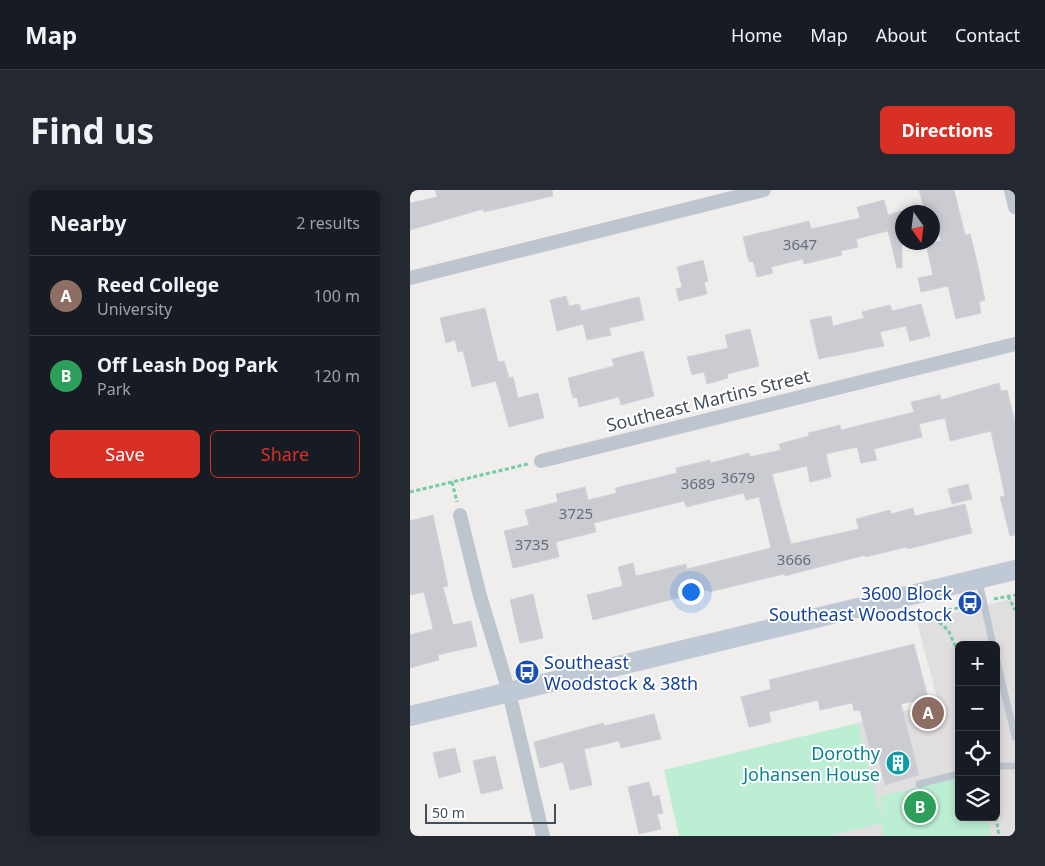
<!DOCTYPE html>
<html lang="en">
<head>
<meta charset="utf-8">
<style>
  :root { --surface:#171b24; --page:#242831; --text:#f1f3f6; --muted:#9ea1a6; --line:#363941; --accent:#d93025 }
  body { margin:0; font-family:"Noto Sans",sans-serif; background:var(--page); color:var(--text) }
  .controls { position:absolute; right:15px; bottom:15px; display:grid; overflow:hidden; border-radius:8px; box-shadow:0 2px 8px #0003 }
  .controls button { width:45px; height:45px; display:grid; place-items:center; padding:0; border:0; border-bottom:1px solid var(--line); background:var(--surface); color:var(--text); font:25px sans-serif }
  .compass { position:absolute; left:485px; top:15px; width:45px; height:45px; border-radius:50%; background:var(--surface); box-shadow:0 2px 8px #0003; rotate:166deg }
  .scale { position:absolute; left:15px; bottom:12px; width:131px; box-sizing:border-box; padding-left:5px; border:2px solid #454f5a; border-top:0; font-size:14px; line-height:18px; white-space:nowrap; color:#454f5a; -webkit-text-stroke:4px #fff; paint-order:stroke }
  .you { position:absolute; left:280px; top:401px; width:18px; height:18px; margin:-12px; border:4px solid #fff; border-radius:50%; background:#1a73e8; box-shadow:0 0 0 8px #1a73e833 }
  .badge { display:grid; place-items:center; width:32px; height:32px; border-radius:50%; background:var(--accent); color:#fff; font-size:16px; font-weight:700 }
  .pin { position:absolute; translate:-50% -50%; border:2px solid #fff; box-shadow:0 1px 5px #0006 }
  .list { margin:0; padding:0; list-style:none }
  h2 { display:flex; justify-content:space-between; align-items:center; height:65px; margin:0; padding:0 20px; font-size:21px }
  h2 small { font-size:16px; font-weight:400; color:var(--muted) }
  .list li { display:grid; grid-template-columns:32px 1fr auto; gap:15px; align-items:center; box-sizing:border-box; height:80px; padding:0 20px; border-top:1px solid var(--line) }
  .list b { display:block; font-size:19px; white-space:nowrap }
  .list p { margin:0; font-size:16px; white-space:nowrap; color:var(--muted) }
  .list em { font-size:16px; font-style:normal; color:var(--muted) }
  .actions { display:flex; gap:10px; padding:15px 20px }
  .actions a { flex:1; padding:11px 0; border:1px solid var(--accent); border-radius:8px; text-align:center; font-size:18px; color:var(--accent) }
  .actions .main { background:var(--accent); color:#fff }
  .icon { flex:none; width:28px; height:28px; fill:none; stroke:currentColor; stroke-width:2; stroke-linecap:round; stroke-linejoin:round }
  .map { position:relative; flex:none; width:605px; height:646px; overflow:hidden; border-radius:8px }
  header { display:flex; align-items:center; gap:30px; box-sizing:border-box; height:70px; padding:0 25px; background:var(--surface); border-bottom:1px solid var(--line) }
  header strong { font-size:24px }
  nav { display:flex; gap:28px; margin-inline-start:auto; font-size:18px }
  .intro { display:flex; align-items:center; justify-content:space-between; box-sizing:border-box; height:120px; padding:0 30px }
  h1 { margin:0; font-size:35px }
  .button { padding:12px 22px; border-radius:8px; background:var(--accent); color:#fff; font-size:18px; font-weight:700 }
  main { display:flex; gap:30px; padding:0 30px }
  aside { flex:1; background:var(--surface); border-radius:8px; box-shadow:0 2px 8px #0003 }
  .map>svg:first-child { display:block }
  .education { fill:#e1dedf; fill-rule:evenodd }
  .green { fill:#bbeed2 }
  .building { fill:#caccd2; stroke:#d1d3d9 }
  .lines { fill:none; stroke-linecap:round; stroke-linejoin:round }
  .path { stroke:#73cca6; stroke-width:3; stroke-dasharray:4 2.5; stroke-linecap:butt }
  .lane { stroke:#bdc6cf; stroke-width:7 }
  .street { stroke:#bdc6cf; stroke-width:14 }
  .secondary { stroke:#bfc9d6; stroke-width:20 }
  .labels { text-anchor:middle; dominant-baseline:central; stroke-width:4; stroke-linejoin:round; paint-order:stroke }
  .number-label { font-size:15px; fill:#666e78 }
  .street-label { font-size:18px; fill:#454f5a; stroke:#fff }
  .transit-label { font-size:18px; fill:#164399; stroke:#fff; text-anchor:end }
  .culture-label { font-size:18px; fill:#0d838f; stroke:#fff; text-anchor:end }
</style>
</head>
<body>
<header>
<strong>Map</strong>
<nav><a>Home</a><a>Map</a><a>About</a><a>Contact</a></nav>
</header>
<div class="intro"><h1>Find us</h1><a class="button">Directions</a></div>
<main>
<aside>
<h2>Nearby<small>2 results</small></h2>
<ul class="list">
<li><span class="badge" style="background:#8d6e63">A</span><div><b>Reed College</b><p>University</p></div><em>100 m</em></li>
<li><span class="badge" style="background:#2e9e5b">B</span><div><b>Off Leash Dog Park</b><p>Park</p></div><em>120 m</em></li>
</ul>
<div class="actions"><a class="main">Save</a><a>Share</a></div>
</aside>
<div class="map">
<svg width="605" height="646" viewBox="0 0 605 646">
  <rect width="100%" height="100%" fill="#f0eded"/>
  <!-- education -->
  <path class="education" d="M605 408V646H419L472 633 448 533 528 512 507 432ZM549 455H586V627H549Z"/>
  <!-- green -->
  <path class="green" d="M448 533 472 630 471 606 549 588V627H578L581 646H473L472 633 419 646H269L254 580Z"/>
  <!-- building -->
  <path class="building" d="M25 0H142L143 6 74 22 73 19 0 40V13L27 7Z
    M509 0H544L555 45 560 44 567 72 575 110 569 112 571 123 546 129 538 96 511 102 508 88 523 85 516 54 531 51 524 22H515Z
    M474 10 478 25 492 21V78H487L478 41 446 49 448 57 431 61 432 65 394 74 393 69 361 77 363 83 347 87 343 71 339 72 333 47 399 31 401 39 450 28 447 17Z
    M293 70 298 91 294 92 297 104 269 111 266 99 272 97 267 77Z
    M156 106 159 116 169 114 171 121 229 107 234 130 199 138 201 145 177 150 173 134 147 141 140 110Z
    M511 114 520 146 500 151 496 136 470 142 474 156 409 169 400 130 421 126 423 136 454 128 452 122 480 115 482 121Z
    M75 118 88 172 94 171 99 188 103 187 108 208 128 203 134 228 99 237 86 191 62 197 53 161 48 162 45 150 36 153 30 128Z
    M340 139 349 176 317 184 318 188 297 194 294 182 282 185 277 167 318 158 315 145Z
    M233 161 244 206 211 215 209 207 169 217 167 207 163 208 158 188 204 176 202 169Z
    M589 193 591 201 597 200 605 232V345L600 346 590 307 595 306 581 241 540 251 535 228 509 234 512 247 464 259 467 270 451 273 447 257 416 264 421 287 400 292 397 276 362 284 381 354 449 339 446 329 480 320 481 324 503 318 505 326 555 314 562 343 498 359 497 357 455 367V365L375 386 374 384 299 402 298 400 183 430 177 405 213 396 208 377 223 373 226 386 276 374 277 379 361 358 349 307 336 310 334 303 276 317 274 311 184 333 186 342 146 352 149 367 103 378 94 341 119 335 115 320 148 312 146 304 175 297 178 310 207 303 205 298 267 283 266 278 300 270 301 273 339 263 340 267 371 260 369 254 399 246 398 243 430 235 431 240 504 222 501 212 530 205 531 210Z
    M558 294 562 309 542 314 538 299Z
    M23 325 38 396 33 397 43 435 61 431 67 456 28 465 29 470 0 478V445L23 439 14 402 0 405V331Z
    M123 404 133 448 110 453 100 410Z
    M504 454 518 508 491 514 509 585 475 595 466 558 460 560 450 520 444 521 442 513 410 520 408 510 359 522 361 532 339 537 331 507 361 499 359 490Z
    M244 524 251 549 211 558 209 551 174 559 182 595 160 600 153 572 130 578 124 552 193 533 194 536Z
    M45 558 51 582 29 588 23 563Z
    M85 566 93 599 71 604 63 571Z
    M239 592 243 607 249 605 253 623 247 624 251 639 229 644 218 597Z"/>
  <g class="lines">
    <!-- path -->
    <path class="path" d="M42 292 47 312
      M0 302 118 274
      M598 406 605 420
      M584 409 605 405
      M549 469 545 455 538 440 521 425 563 414
      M586 627 589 646"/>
    <!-- lane -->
    <path class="lane" d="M569 392 583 455
      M586 467 605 547
      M586 576H605
      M509 594 549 584"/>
    <!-- street -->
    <path class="street" d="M601 0 605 17
      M0 88 354 0
      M131 271 605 154
      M50 325 70 406 99 502 133 646"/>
    <!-- secondary -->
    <path class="secondary" d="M0 526 605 380"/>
  </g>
  <!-- icons -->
  <defs>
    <symbol id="bus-disc" viewBox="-11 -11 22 22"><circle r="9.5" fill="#1a4fb4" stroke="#fff"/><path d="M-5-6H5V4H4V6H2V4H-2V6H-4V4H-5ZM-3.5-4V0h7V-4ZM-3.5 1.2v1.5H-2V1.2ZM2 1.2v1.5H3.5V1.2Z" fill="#fff"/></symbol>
    <symbol id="building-disc" viewBox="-11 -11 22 22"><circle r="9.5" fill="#0f9aa8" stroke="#fff"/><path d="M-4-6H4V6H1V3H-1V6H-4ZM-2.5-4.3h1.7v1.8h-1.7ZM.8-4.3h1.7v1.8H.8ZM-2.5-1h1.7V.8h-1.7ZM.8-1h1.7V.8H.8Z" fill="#fff"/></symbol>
  </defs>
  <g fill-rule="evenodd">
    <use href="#bus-disc" x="546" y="399" width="28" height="28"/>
    <use href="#bus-disc" x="103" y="468" width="28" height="28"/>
    <use href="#building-disc" x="474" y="559" width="28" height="28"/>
  </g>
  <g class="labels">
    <!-- number labels -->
    <g class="number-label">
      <text x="390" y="54">3647</text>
      <text x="328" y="287">3679</text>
      <text x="288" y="293">3689</text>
      <text x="166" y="323">3725</text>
      <text x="122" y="354">3735</text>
      <text x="384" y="369">3666</text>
    </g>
    <!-- street labels -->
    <g class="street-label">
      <text transform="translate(298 210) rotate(-14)">Southeast Martins Street</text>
    </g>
    <!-- transit labels -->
    <g class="transit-label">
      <text x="542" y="403">3600 Block<tspan x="542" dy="21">Southeast Woodstock</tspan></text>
      <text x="134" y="472" text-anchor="start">Southeast<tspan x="134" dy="21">Woodstock &amp; 38th</tspan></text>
    </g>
    <!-- culture labels -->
    <g class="culture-label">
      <text x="470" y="563">Dorothy<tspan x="470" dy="21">Johansen House</tspan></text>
    </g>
  </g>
</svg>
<div class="controls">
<button>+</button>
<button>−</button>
<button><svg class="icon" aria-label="locate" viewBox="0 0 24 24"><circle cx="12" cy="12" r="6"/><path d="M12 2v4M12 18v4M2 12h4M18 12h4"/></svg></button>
<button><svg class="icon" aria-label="layers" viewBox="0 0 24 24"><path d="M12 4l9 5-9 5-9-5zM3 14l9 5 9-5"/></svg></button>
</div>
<svg class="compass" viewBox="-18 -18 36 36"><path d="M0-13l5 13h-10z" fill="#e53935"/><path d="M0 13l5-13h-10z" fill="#9ea1a6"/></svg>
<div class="scale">50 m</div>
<div class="you"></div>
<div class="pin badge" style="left:518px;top:523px;background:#8d6e63">A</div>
<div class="pin badge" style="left:510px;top:617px;background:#2e9e5b">B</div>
</div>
</main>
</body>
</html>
